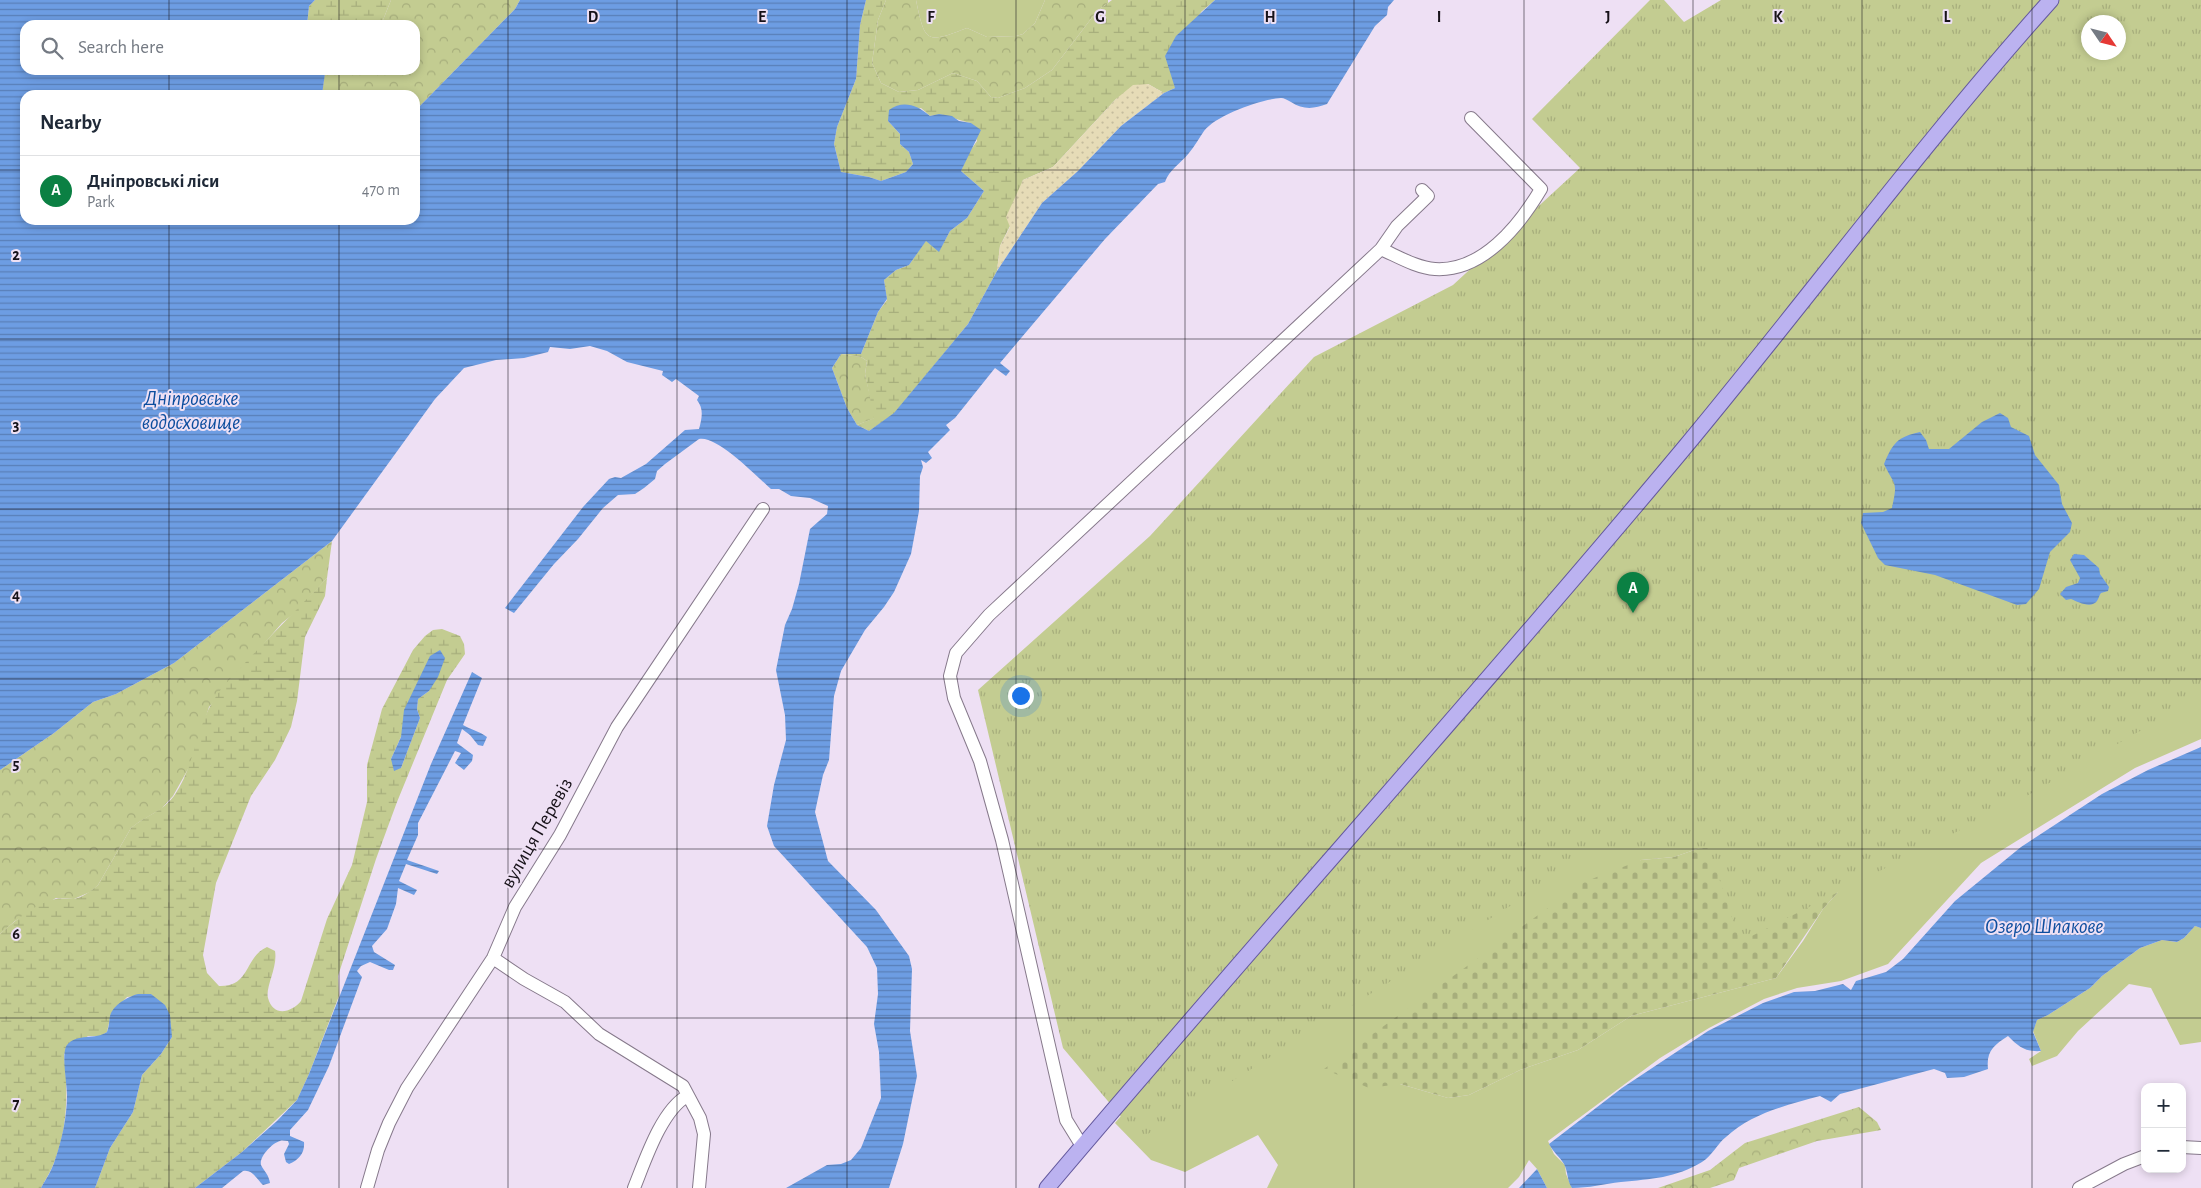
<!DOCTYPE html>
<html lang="en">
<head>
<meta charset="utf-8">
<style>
  :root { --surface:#fff; --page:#f2f2f3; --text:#1f2937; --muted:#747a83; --line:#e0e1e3; --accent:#0b8043 }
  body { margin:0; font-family:"Alegreya Sans",sans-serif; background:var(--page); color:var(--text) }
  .controls { position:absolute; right:15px; bottom:15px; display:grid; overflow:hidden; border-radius:10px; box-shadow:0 2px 8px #0003 }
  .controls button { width:45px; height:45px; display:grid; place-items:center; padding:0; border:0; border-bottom:1px solid var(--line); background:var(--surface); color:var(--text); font:25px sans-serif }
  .compass { position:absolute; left:2081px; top:15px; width:45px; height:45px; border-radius:50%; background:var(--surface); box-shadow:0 2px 8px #0003; rotate:125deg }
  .you { position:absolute; left:1020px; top:695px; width:18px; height:18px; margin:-12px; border:4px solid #fff; border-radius:50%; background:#1a73e8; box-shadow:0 0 0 8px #1a73e833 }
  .badge { display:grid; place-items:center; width:32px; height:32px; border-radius:50%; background:var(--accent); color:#fff; font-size:16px; font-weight:700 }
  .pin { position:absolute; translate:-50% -41px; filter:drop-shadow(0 1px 2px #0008) }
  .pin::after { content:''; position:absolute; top:26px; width:18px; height:15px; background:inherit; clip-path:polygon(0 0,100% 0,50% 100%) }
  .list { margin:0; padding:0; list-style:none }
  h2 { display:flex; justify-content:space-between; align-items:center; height:65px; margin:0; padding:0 20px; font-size:21px }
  h2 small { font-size:16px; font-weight:400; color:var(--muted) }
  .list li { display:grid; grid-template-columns:32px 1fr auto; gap:15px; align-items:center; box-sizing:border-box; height:70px; padding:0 20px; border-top:1px solid var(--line) }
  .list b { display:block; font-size:19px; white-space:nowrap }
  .list p { margin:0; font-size:16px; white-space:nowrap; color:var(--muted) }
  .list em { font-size:16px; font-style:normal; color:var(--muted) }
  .icon { flex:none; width:28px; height:28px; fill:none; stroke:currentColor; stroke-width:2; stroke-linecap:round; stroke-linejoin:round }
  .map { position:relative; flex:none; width:2201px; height:1188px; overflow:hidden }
  .search { position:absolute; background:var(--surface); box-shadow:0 2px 8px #0003; left:20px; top:20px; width:400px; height:55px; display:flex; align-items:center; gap:12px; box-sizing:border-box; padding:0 18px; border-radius:15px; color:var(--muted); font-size:19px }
  .panel { position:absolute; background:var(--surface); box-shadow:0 2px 8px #0003; left:20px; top:90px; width:400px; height:135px; border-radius:15px }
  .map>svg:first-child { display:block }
  .grass { fill:#c3cc91; fill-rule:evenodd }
  .forest { fill:url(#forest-crowns) }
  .wetland { fill:url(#wetland-marsh); fill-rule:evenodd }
  .sand { fill:url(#sand-dots) }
  .cemetery { fill:url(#cemetery-stones) }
  .park { fill:url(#park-tufts); fill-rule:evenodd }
  .water { fill:url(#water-rules) }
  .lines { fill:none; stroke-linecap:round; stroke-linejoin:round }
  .minor-casing { stroke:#86798b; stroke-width:14 }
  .major-casing { stroke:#64599e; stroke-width:17 }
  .minor { stroke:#fff; stroke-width:12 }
  .major { stroke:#bbb2f0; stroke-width:15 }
  .grid { fill:none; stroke:#171219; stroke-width:1; stroke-opacity:0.55 }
  .labels { text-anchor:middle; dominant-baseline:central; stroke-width:4; stroke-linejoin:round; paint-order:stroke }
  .street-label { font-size:20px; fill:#171219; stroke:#eee0f4 }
  .water-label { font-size:21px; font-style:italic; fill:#0c4d9e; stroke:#eee0f4 }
  .grid-label { font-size:16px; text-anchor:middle; font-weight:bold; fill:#171219; stroke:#eee0f4; stroke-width:4; stroke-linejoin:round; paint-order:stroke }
</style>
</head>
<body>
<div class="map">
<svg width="2201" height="1188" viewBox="0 0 2201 1188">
  <defs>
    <pattern id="forest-crowns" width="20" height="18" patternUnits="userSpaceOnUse" patternTransform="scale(1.25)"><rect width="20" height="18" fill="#c3cc91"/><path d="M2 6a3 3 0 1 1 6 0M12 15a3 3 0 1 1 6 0" fill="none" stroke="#a7ae7c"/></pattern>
    <pattern id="wetland-marsh" width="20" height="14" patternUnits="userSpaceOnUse" patternTransform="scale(1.25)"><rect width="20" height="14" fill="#c3cc91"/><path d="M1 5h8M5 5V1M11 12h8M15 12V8" fill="none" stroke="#a7ae7c"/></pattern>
    <pattern id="sand-dots" width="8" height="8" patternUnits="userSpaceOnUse" patternTransform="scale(1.25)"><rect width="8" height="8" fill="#e6dcb7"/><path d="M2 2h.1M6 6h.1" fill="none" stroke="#c5bc9d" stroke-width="1.8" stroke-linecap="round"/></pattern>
    <pattern id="cemetery-stones" width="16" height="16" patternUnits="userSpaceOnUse" patternTransform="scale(1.25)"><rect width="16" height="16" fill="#c3cc91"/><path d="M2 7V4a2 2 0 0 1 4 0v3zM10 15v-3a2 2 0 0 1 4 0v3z" fill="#a7ae7c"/></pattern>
    <pattern id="park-tufts" width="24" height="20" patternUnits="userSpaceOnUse" patternTransform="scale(1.25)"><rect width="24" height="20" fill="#c3cc91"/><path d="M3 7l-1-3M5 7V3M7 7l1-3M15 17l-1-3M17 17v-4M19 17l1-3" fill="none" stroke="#a7ae7c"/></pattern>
    <pattern id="water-rules" width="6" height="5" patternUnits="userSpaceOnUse" patternTransform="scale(1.25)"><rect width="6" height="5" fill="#6d9de3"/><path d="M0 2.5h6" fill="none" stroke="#597fb7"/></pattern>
  </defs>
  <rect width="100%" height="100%" fill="#eee0f4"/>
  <!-- grass -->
  <path class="grass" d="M916 0H1045L1035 23 1023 34 1016 36 987 37 967 28C926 44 925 43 916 0Z
    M2096 0H2201V739L2135 768 1981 863 1888 964 1841 981 1797 988 1764 999 1709 1028 1660 1058 1548 1141 1554 1154 1565 1165 1566 1174 1572 1188H1547L1537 1169 1529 1160 1519 1177 1508 1188H1267L1278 1165 1258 1135 1185 1172 1151 1160 1115 1123 1282 926ZM2088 22H2118V52H2088ZM1749 831 1847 882 1823 909 1803 941 1776 978 1631 1016 1578 1050 1520 1070 1469 1095 1448 1098 1400 1084 1641 860 1674 857Z
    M2195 926 2201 928V1042L2180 1045 2151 988 2129 984 2078 1031 2057 1056 2032 1066 2029 1059 2041 1051 2033 1031 2037 1020 2048 1015 2090 988 2102 976 2140 948 2162 940 2177 942 2184 938Z"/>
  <!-- forest -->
  <path class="forest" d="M391 0H520L515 9 415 111V95H322L325 70H415V25H381Z
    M886 0H916C925 43 926 44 967 28L987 37 1016 36 1023 34 1035 23 1045 0H1108V3L1097 11 1052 70 1025 88 998 98 991 97 977 81 953 73 918 90 899 92 881 83 872 63 878 20Z
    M841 354 861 357 867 361 865 374 875 418 857 425 847 408 832 368Z
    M332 541 327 578 296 612 282 623 209 707 192 762 173 796 161 809 139 822 131 828 98 885 90 892 74 899 56 898 15 921 0 934V770L54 733 93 702 116 694 174 663Z
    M1859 1107 1877 1122 1881 1130 1817 1141 1739 1168 1734 1180 1710 1188H1658L1710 1170 1745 1143Z"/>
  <!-- wetland -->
  <path class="wetland" d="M315 0H391L381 25H307L309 6Z
    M866 0H886L878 20 872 63 881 83 899 92 918 90 953 73 977 81 991 97 998 98 1025 88 1052 70 1097 11 1112 0H1215L1201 12 1175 88 1164 93 1148 84 1116 99 1053 167 1023 180 1010 226 1000 246 997 271 968 324 894 414 869 431 857 425 874 418 865 374 867 361 861 357 841 354H861L878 312 887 300 884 280 896 270 909 265 926 240 939 251 950 231 967 218 984 191 961 171 968 154 977 141 971 123C955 120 946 112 930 116L921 108 888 121 900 134V144L909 152 913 164 906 172 881 181 869 177 841 172 834 144 837 127 856 79 860 25Z
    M327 578 325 596 305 637 297 701 291 727 275 760 251 796 216 883 203 955 207 973 219 986C251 987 244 957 267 947L275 951C278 967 265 987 268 998 273 1017 291 1013 301 1001L327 919 352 865 367 802V765L382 709 413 650 425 636 433 630 442 629 460 636 464 644 465 654 447 680 397 802 376 859 338 976 339 996 309 1074 297 1100 242 1152 195 1188H95L110 1148 133 1112 142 1075 161 1054 172 1037 151 994 127 997 111 1014 107 1032 101 1036H88L64 1054C68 1090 68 1126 55 1160 52 1169 46 1179 41 1188H0V934C13 922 38 902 56 899 60 898 66 899 71 899 81 899 91 891 98 885L131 828C145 816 163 811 174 796 196 764 196 724 217 695 225 683 236 673 245 663 272 634 300 607 327 578ZM440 650 429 691 418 699 417 709 420 718 401 768 391 759Z"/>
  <!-- sand -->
  <path class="sand" d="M1148 84 1164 93 1121 126 1078 171 1042 203 997 271 1000 246 1010 227 1006 217 1023 180 1053 167 1116 99 1133 85Z"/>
  <!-- cemetery -->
  <path class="cemetery" d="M1749 831 1847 882 1823 909 1776 978 1631 1016 1578 1050 1520 1070 1469 1095 1448 1098 1400 1084 1369 1088 1324 1069 1584 882 1641 860 1674 857Z"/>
  <!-- park -->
  <path class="park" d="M1650 0H1664L1684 22 1721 0H2201V696L2025 797 1740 942 1709 848 1599 850 1140 1139 1063 1048 978 690 1150 536 1314 357 1453 285 1580 168 1532 119ZM2088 22H2118V52H2088Z"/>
  <!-- water -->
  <path class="water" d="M0 0H315L309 6 307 25H25V70H324L325 73 322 95H25V220H415V111L515 9 520 0H866L860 25 856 79 837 127 834 144 841 172 869 177 881 181 906 172 913 164 909 152 900 144V134L888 121 889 110C903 100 917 105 930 116L939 114 952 116 959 121 971 123 981 130 961 171 984 191 967 218 950 231 939 252 926 241 909 265 896 270 884 280 887 299 878 312 861 354H841L832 368 847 408 857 425 869 431 894 413 968 324 997 271 1042 203 1078 171 1121 126 1164 93 1175 88 1165 56 1176 36 1215 0H1394L1388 7 1387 15 1375 26 1327 104C1314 109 1303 110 1291 102 1287 100 1284 98 1281 98 1261 99 1216 115 1204 131 1199 138 1195 146 1189 153 1181 163 1169 170 1165 182L1158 184 1105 239 1000 363 1010 371 1006 376 995 368 955 418 946 425 950 430 928 452 932 458 926 463 921 460 923 467 920 476 919 511 911 554 894 592 884 607 865 630 841 671 834 696 829 760 823 775 815 812 828 861 876 910 909 956 912 969 910 1031 917 1076 903 1144 889 1188H786L827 1165 841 1164 851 1160 861 1148 881 1098 879 1052 874 1024 878 994 877 968 867 947 774 846 767 826 774 785 786 740 785 715 776 670 785 625 792 609 799 584 810 529 827 514 828 506 810 498 791 496 779 489H771C756 476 717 435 699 439L665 464 657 471 655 479 644 488 635 494 618 495 603 508 578 539 554 564 514 613 505 608 583 507 609 479 615 477 621 478 646 464 685 430 699 429C702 418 704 409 697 400L699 396 676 379 672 382 662 375 663 371 627 362 607 351 590 346 570 349 550 347 548 352 524 358 496 360 464 368 435 399 332 541 174 663 116 694 93 702 54 733 0 770Z
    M2000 413 2008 418 2011 427 2029 436 2035 455 2059 485 2062 504 2072 523 2070 532 2050 552 2039 589 2026 604 2017 605 1935 575 1885 565 1878 558 1861 523 1863 513 1883 512 1892 508C1898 480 1895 487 1884 464 1893 443 1897 437 1920 432L1926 440 1929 449H1949L1982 422Z
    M2074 554 2084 555 2099 568 2100 574 2109 587 2108 591 2101 593C2099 595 2099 598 2097 601 2091 609 2078 602 2071 599L2066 600 2060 594 2066 587 2078 583 2080 578 2070 560Z
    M440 650 445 658 438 677 429 691 418 699 417 709 420 718 401 768 394 771 391 759 401 737 404 710 430 656Z
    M472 672 482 678 463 725C472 730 479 731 487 737L483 746 478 745 470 735 462 729 457 743 473 755 472 761 464 770 455 763 461 753 455 751 418 823V835L407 860 439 871 437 874 406 864 399 881 417 890 414 895 398 888 396 904 387 929 372 946 374 952 395 965 393 970H389L370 962 361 966 357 971 362 977 329 1066 308 1110 290 1130V1136L304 1142C305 1153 299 1160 289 1164L286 1162 284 1154 289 1144 288 1141C285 1141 282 1140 280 1141 272 1143 259 1157 261 1165 264 1171 269 1175 270 1183L263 1185C257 1179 252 1169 243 1171L222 1188H195L242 1152 277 1121 297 1100 309 1074 431 764Z
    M2201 747V928L2195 926 2184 938 2177 942 2162 940 2140 948 2102 976 2090 988 2048 1015 2037 1020 2033 1032 2041 1051C2025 1052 2019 1047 2008 1036 1994 1045 1986 1051 1988 1069L1964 1077 1947 1078 1945 1073 1934 1069 1840 1094 1831 1102 1820 1096C1787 1105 1752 1113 1726 1137 1717 1144 1712 1156 1702 1162 1676 1178 1651 1179 1621 1182 1604 1184 1589 1188 1572 1188 1567 1181 1568 1171 1564 1164 1560 1157 1553 1152 1549 1144L1622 1088 1708 1031 1763 1003 1794 992 1815 991 1843 984 1851 990 1856 981 1886 972 1903 959 1955 901 2021 847 2102 794 2148 770Z
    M138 994H151L165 1005 170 1015 172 1037 161 1054 142 1075 133 1112 110 1148 95 1188H41C46 1179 52 1170 55 1160 62 1140 67 1116 67 1095 67 1084 61 1053 67 1045 77 1033 96 1040 107 1032 109 1027 109 1022 110 1016 113 1005 127 997 138 994Z
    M1537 1169 1547 1188H1519Z"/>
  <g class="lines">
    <defs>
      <path id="minor" d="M1381 249C1397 256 1417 268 1435 269 1482 272 1519 226 1541 189L1471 118
        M493 958 524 979 565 1002 599 1034 683 1086 700 1118 704 1134 699 1188
        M1082 1146 1066 1120 1002 840 980 761 954 698 950 676 956 653 989 615 1381 249 1397 226 1428 196 1422 190
        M2182 1147 2201 1148
        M367 1188 378 1150 389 1123 407 1088 493 958 515 907 560 835 617 727 763 509
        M634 1188C645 1161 661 1111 687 1096
        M2079 1188 2124 1164 2145 1156"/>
      <path id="major" d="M1047 1188C1257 939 1476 698 1685 447 1808 299 1922 144 2051 0"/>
    </defs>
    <!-- minor casing -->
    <use href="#minor" class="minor-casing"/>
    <!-- major casing -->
    <use href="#major" class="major-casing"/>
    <!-- minor -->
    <use href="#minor" class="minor"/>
    <!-- major -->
    <use href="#major" class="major"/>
  </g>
  <!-- grid -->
  <path class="grid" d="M169 0V25M339 0V25M508 0V1188M677 0V1188M847 0V1188M1016 0V1188M1185 0V1188M1354 0V1188M1524 0V1188M1693 0V1188M1862 0V1188M2032 0V1188M169 70V95M339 70V95M0 170H25M415 170H2201M169 220V1188M339 220V1188M0 339H2201M0 509H2201M0 679H2201M0 849H2201M0 1018H2201"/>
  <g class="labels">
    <!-- street labels -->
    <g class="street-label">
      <text transform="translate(537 833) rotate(-60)">вулиця Перевіз</text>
    </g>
    <!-- water labels -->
    <g class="water-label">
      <text x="191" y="398">Дніпровське<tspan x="191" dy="24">водосховище</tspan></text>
      <text x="2044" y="926">Озеро Шпакове</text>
    </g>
  </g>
  <g class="grid-label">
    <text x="593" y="22">D</text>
    <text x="762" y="22">E</text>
    <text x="931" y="22">F</text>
    <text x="1100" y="22">G</text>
    <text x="1270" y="22">H</text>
    <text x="1439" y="22">I</text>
    <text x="1608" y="22">J</text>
    <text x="1778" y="22">K</text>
    <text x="1947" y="22">L</text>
    <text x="16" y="260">2</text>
    <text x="16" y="430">3</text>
    <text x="16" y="600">4</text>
    <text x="16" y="769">5</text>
    <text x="16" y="939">6</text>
    <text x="16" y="1109">7</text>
  </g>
</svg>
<div class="controls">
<button>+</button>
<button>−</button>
</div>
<svg class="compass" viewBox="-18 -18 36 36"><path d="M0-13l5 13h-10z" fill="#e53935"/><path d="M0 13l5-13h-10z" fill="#747a83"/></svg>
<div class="you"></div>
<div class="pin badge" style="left:1633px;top:613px">A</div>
<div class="search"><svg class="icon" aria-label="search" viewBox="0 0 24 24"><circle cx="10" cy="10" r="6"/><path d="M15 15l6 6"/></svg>Search here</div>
<section class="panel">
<h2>Nearby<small></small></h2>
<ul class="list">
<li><span class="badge">A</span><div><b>Дніпровські ліси</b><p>Park</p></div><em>470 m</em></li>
</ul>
</section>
</div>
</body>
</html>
